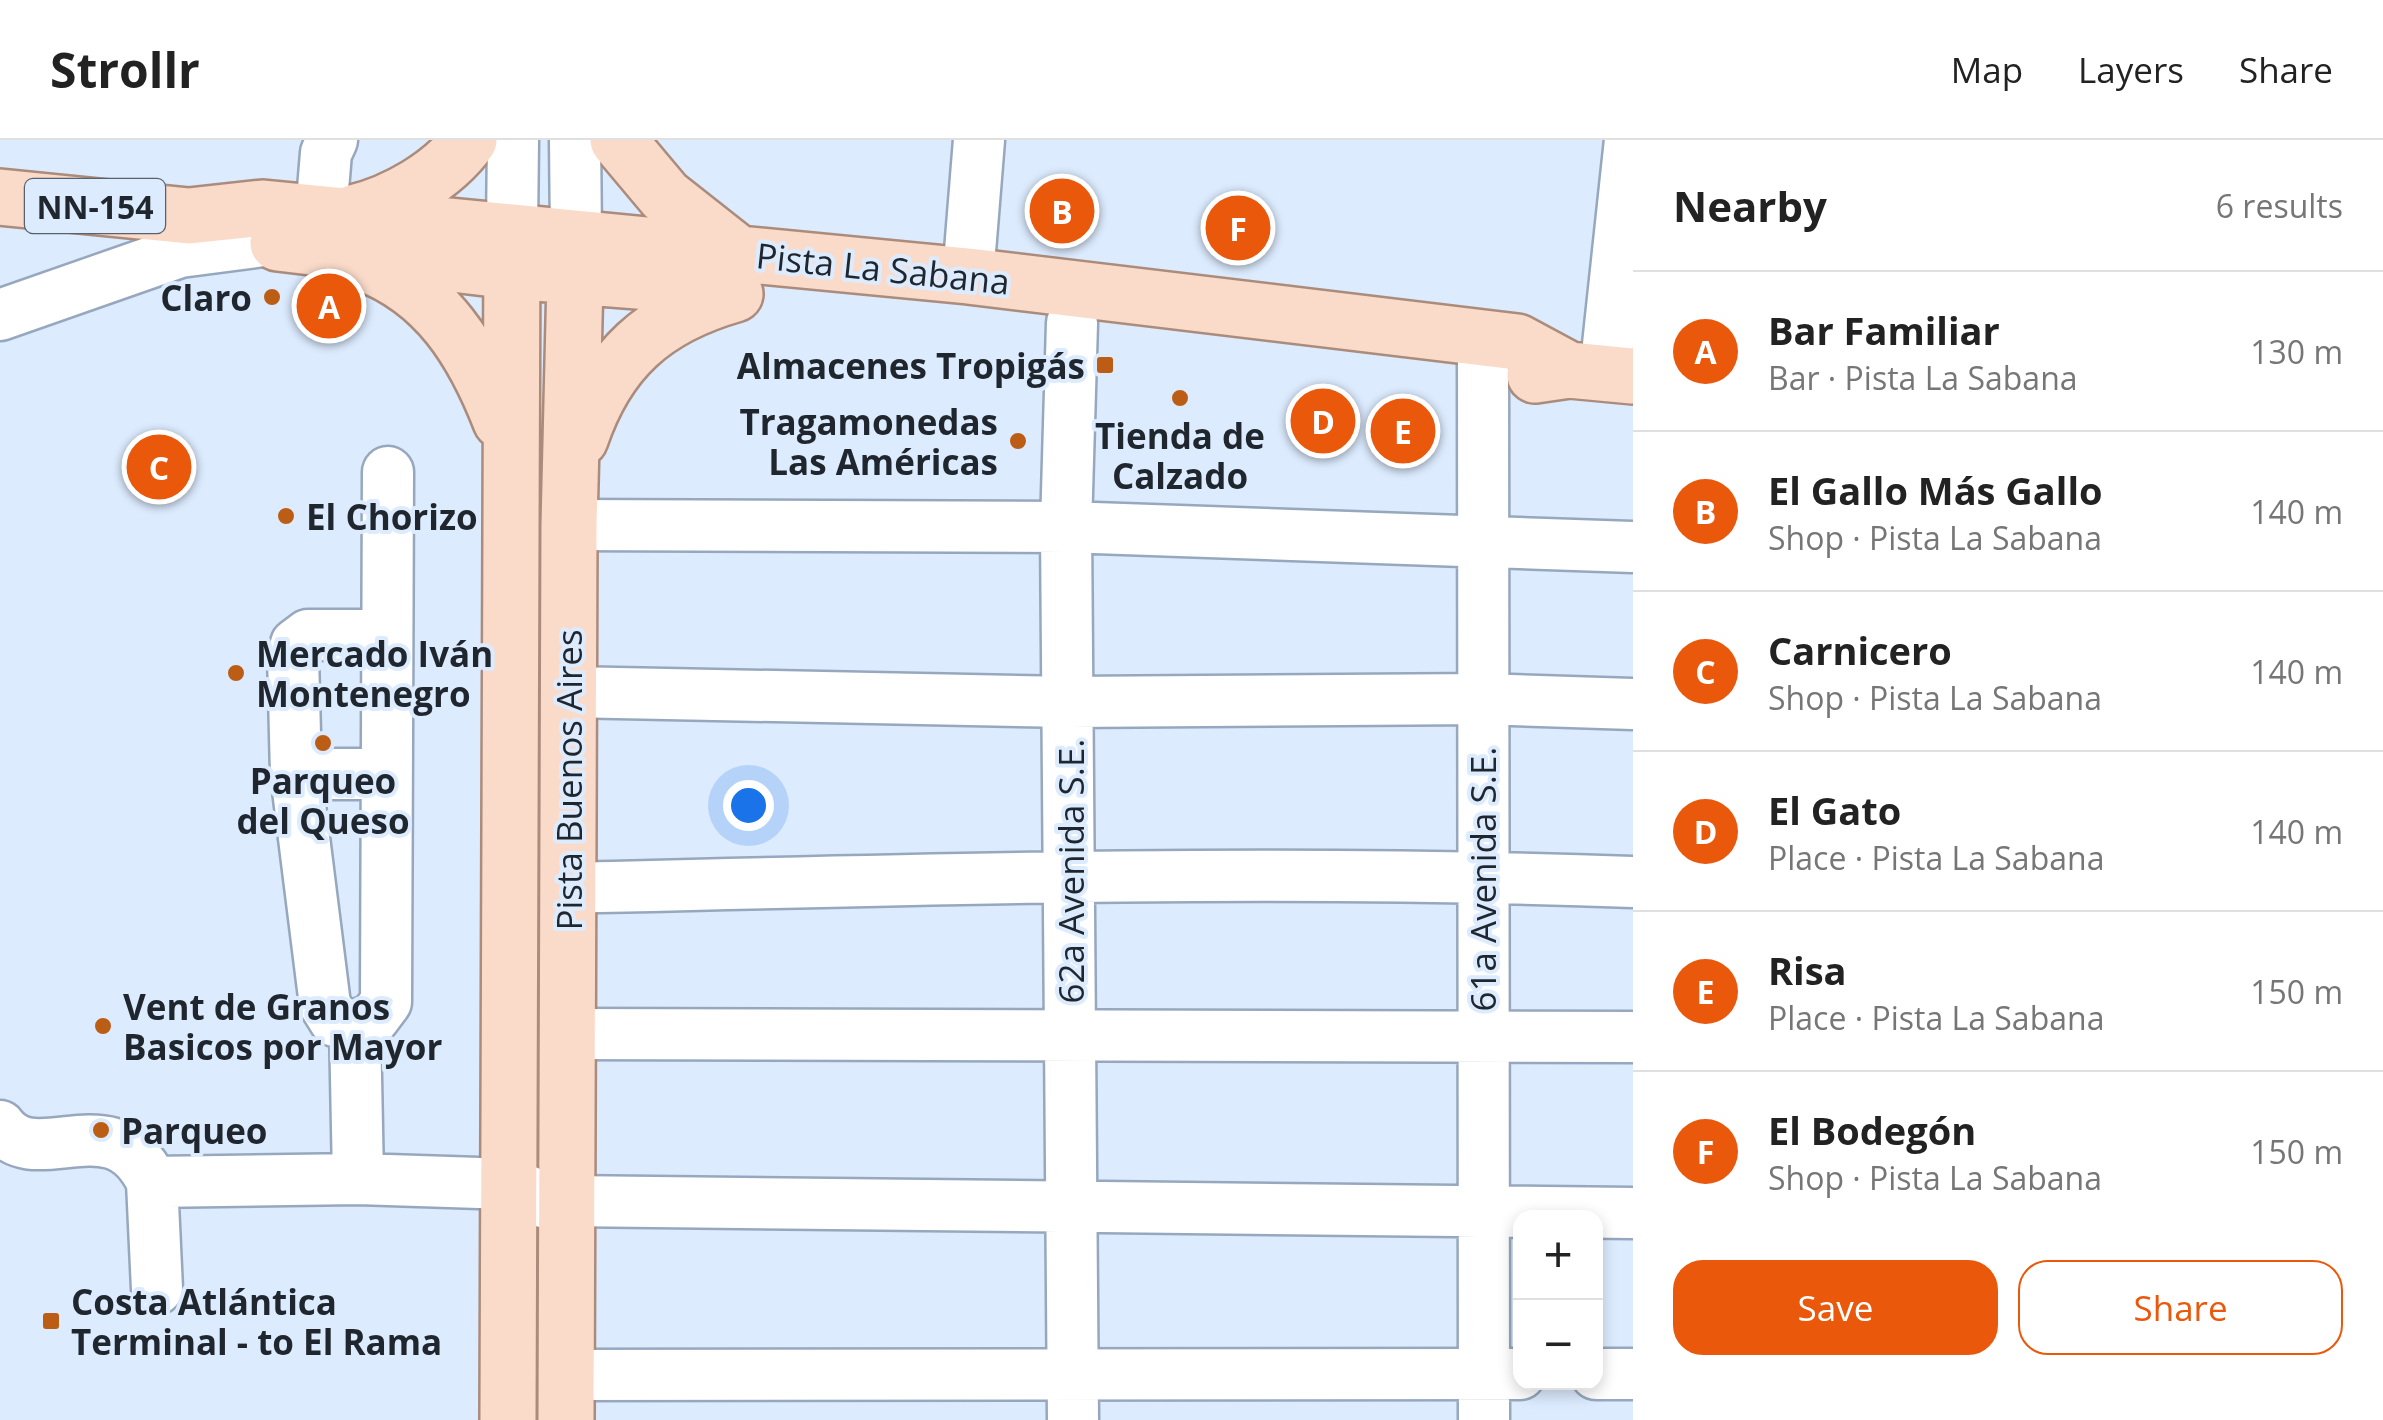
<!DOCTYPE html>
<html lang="en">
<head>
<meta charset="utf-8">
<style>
  :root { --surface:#fff; --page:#f6f6f6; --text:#222; --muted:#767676; --line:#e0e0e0; --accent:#ea580c }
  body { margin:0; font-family:"Open Sans",sans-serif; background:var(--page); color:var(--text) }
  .controls { position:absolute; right:30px; bottom:30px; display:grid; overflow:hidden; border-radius:20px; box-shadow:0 5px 15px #0003 }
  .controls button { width:90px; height:90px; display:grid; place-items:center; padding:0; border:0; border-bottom:2px solid var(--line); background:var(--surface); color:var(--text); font:50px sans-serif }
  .you { position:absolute; left:748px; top:665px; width:35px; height:35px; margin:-25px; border:8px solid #fff; border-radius:50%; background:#1a73e8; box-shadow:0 0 0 15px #1a73e833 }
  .badge { display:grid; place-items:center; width:65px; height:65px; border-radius:50%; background:var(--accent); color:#fff; font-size:32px; font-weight:700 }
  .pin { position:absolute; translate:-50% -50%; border:5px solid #fff; box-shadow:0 2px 10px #0006 }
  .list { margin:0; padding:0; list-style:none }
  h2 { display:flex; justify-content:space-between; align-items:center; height:130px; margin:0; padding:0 40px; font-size:42px }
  h2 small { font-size:32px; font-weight:400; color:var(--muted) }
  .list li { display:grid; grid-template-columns:65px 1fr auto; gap:30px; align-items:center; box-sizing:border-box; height:160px; padding:0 40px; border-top:2px solid var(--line) }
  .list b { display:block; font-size:38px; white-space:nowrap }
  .list p { margin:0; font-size:32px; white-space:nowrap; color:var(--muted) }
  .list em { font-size:32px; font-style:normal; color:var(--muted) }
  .actions { display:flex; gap:20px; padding:30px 40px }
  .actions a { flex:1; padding:22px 0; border:2px solid var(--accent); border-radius:30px; text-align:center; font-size:35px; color:var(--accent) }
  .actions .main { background:var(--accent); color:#fff }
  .map { position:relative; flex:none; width:1633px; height:1280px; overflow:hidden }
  header { display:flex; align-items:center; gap:60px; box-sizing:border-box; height:140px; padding:0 50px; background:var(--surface); border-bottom:2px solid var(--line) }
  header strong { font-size:48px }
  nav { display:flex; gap:55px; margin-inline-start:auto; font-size:35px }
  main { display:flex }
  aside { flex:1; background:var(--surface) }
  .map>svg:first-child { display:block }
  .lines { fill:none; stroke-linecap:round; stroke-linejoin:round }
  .minor-casing { stroke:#97a8be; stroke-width:55 }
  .major-casing { stroke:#ab8c7c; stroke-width:60 }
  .minor { stroke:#fff; stroke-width:50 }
  .major { stroke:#fadbca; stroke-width:55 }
  .poi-dot { fill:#bc5d16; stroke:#dcebfe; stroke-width:4 }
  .labels { text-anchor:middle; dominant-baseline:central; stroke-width:8; stroke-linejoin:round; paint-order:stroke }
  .shield { fill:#dcebfe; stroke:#58616c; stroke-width:2.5 }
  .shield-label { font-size:32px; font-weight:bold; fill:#1f262e }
  .street-label { font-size:35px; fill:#1f262e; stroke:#dcebfe }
  .poi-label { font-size:35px; font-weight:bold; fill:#1f262e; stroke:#dcebfe; text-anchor:start }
</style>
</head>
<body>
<header>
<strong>Strollr</strong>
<nav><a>Map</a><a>Layers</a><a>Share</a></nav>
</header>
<main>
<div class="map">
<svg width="1633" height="1280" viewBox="0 0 1633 1280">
  <rect width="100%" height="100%" fill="#dcebfe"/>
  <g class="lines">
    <defs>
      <path id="minor" d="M575 0 576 96
        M321 73 326 13 332 0
        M512 90 513 0
        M968 136 979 0
        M0 175 180 112 263 101
        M1072 183 1066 387 1073 1280
        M1483 198 1484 1280
        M1605 233 1630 0
        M569 385 1066 387 1633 407
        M568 552 1070 562 1482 559 1633 564
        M296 634H386
        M568 748C923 739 1278 729 1633 742
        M355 886 335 881 325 865 296 634 293 515 296 504 308 495H387
        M567 894 1633 897
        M0 986C36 1036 113 958 152 1042L358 1039 510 1044 538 1055 542 1062
        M358 1039 355 886 374 878 386 862 388 332
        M152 1042 157 1149
        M566 1061 1633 1073
        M1596 1234H1633
        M566 1235 1520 1234"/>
      <path id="major" d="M618 0 665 56 736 112
        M0 57 189 76 263 68 968 136 1517 202 1569 230
        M353 73C395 63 443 36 469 0
        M278 103 511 131 714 147
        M363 123C437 150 474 212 501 281
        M1535 235 1569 230 1633 236
        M580 299C607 219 654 177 735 154
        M508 1280 512 93
        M566 1280 569 385 576 99"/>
    </defs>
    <!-- minor casing -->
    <use href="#minor" class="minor-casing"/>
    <!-- major casing -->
    <use href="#major" class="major-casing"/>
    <!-- minor -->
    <use href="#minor" class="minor"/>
    <!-- major -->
    <use href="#major" class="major"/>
  </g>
  <!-- markers -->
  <g class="poi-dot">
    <circle cx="272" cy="157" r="10"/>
    <rect x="1095" y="215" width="20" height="20" rx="5"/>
    <circle cx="1180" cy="258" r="10"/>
    <circle cx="1018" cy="301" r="10"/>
    <circle cx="286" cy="376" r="10"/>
    <circle cx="236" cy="533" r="10"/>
    <circle cx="323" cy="603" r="10"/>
    <circle cx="103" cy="886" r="10"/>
    <circle cx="101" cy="990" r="10"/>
    <rect x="41" y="1171" width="20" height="20" rx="5"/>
  </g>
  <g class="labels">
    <!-- shield labels -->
    <rect class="shield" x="25" y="39" width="140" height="54" rx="8"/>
    <g class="shield-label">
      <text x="95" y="66">NN-154</text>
    </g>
    <!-- street labels -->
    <g class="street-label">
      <text transform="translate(883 128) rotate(6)">Pista La Sabana</text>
      <text transform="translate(568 640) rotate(-90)">Pista Buenos Aires</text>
      <text transform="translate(1070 731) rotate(-90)">62a Avenida S.E.</text>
      <text transform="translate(1482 739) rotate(-90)">61a Avenida S.E.</text>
    </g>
    <!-- poi labels -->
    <g class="poi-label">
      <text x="252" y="157" text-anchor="end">Claro</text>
      <text x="1085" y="225" text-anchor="end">Almacenes Tropigás</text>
      <text x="998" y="281" text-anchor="end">Tragamonedas<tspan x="998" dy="40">Las Américas</tspan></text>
      <text x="1180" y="295" text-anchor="middle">Tienda de<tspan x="1180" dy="40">Calzado</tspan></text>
      <text x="306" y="376">El Chorizo</text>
      <text x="256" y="513">Mercado Iván<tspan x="256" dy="40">Montenegro</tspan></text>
      <text x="323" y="640" text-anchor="middle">Parqueo<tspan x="323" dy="40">del Queso</tspan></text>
      <text x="123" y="866">Vent de Granos<tspan x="123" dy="40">Basicos por Mayor</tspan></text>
      <text x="121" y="990">Parqueo</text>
      <text x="71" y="1161">Costa Atlántica<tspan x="71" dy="40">Terminal - to El Rama</tspan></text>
    </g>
  </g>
</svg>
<div class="controls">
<button>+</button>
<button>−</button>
</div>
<div class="you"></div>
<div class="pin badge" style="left:329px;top:166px">A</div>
<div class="pin badge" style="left:1062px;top:71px">B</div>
<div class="pin badge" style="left:159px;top:327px">C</div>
<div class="pin badge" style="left:1323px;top:281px">D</div>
<div class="pin badge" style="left:1403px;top:291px">E</div>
<div class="pin badge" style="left:1238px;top:88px">F</div>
</div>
<aside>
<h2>Nearby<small>6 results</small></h2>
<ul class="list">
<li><span class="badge">A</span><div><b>Bar Familiar</b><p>Bar · Pista La Sabana</p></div><em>130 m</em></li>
<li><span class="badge">B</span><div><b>El Gallo Más Gallo</b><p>Shop · Pista La Sabana</p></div><em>140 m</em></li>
<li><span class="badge">C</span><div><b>Carnicero</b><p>Shop · Pista La Sabana</p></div><em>140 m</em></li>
<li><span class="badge">D</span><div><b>El Gato</b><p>Place · Pista La Sabana</p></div><em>140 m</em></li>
<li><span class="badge">E</span><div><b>Risa</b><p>Place · Pista La Sabana</p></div><em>150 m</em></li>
<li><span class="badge">F</span><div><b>El Bodegón</b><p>Shop · Pista La Sabana</p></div><em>150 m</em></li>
</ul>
<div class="actions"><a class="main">Save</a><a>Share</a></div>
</aside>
</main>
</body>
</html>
